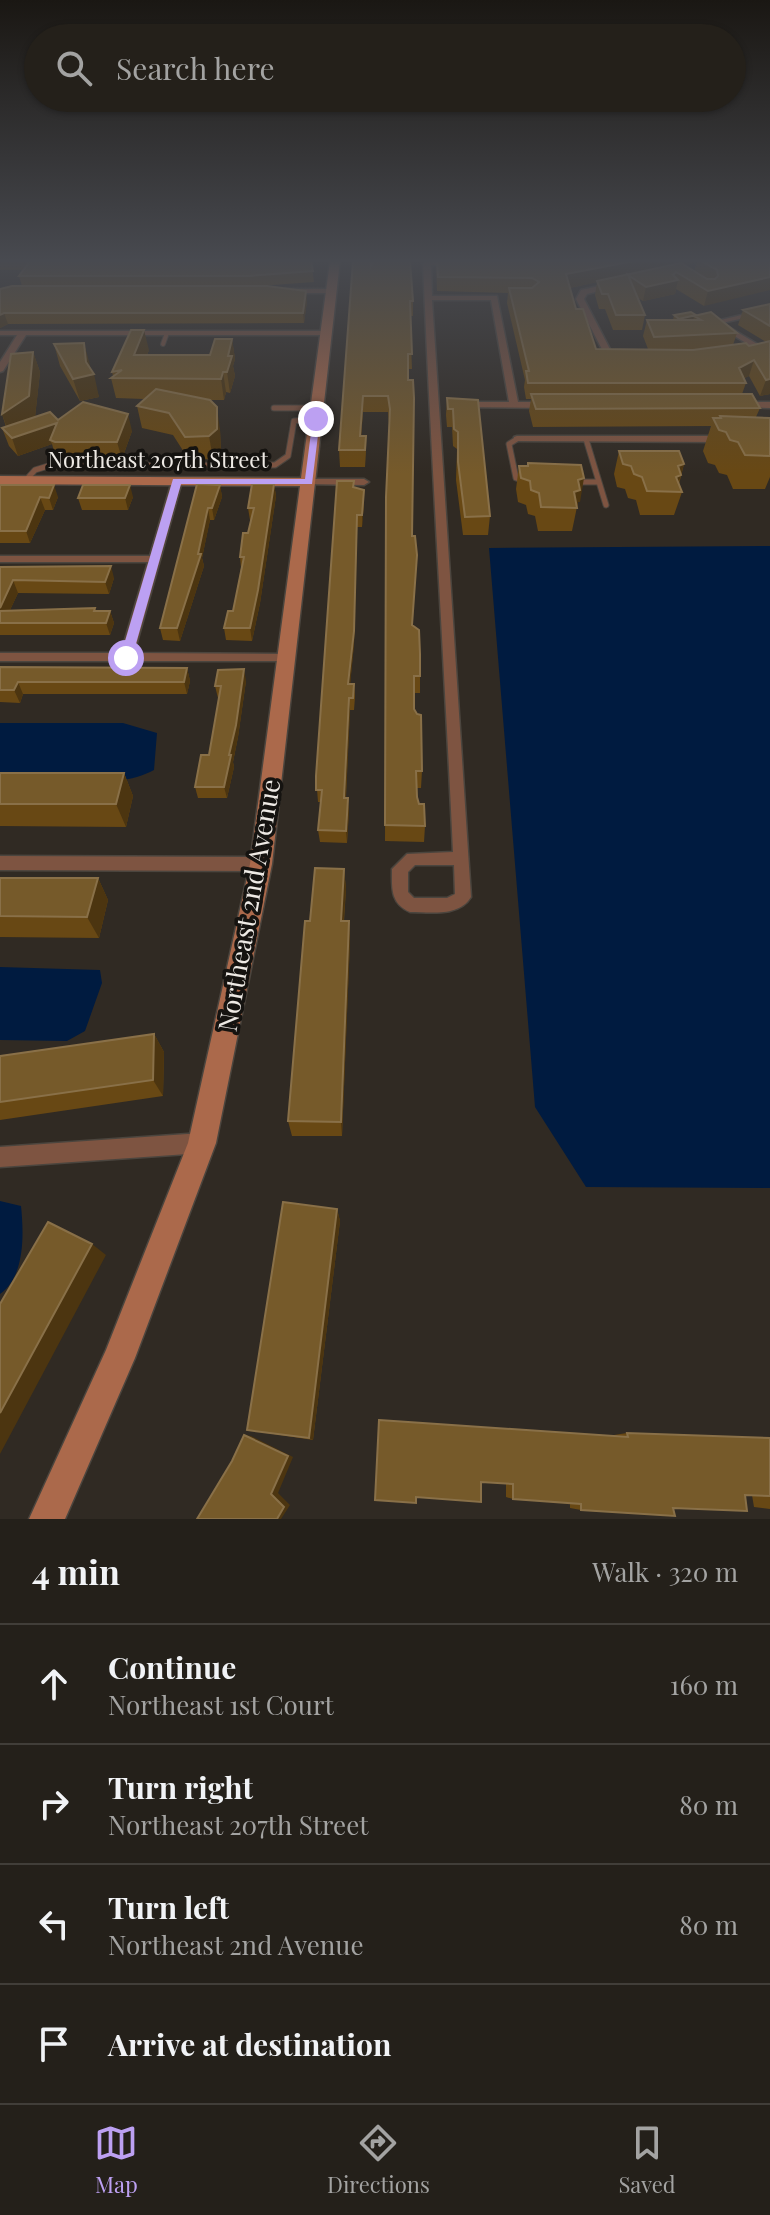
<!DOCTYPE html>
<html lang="en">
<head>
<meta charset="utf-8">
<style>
  :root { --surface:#24201a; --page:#302d27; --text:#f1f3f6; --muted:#a3a3a2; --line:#413e39; --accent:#bca0f2 }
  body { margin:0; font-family:"Playfair Display",serif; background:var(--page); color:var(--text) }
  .stop { position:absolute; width:24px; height:24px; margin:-18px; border:6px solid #bca0f2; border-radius:50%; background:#fff }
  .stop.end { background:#bca0f2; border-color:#fff; box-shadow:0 2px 8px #0008 }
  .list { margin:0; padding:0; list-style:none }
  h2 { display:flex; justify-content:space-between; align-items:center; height:104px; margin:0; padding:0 32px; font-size:34px }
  h2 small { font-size:26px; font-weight:400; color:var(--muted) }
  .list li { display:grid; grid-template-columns:52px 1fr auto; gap:24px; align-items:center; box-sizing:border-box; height:120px; padding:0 32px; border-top:2px solid var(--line) }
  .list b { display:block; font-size:30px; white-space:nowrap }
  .list p { margin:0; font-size:26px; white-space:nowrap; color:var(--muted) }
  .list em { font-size:26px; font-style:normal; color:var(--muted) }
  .icon { flex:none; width:44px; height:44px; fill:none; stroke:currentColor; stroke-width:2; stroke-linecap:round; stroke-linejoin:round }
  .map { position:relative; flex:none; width:770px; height:1519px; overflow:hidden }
  .search { position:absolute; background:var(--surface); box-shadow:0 2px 6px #0004; left:24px; right:24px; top:24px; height:88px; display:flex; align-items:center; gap:20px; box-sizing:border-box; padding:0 28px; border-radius:44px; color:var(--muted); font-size:30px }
  .sheet { height:584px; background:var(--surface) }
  nav { display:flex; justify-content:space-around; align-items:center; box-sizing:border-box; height:112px; border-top:2px solid var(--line); background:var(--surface); font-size:22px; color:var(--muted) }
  nav a { display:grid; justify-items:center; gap:4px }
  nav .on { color:var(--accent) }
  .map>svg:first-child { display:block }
  .water { fill:#001b40 }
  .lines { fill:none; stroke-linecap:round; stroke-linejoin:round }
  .lane-far1-casing { stroke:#4b453e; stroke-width:6 }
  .lane-casing { stroke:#4b453e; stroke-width:7 }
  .street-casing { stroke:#4b453e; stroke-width:3 }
  .secondary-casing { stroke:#4b453e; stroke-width:3 }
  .lane-far1 { stroke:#7e5441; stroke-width:4 }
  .lane { stroke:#7e5441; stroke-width:5 }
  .street { fill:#7e5441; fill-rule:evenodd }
  .secondary { fill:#ab694b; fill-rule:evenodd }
  .wall { fill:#684814; fill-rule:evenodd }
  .shaded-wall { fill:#4c3510 }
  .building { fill:#765a2a; stroke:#897048; stroke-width:2 }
  .route { fill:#bca0f2 }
  .labels { text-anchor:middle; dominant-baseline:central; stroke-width:7; stroke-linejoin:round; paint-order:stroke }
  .far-street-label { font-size:22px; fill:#eeeae5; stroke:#151310 }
  .street-label { font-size:26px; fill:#eeeae5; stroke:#151310 }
</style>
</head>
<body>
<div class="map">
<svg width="770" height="1519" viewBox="0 0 770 1519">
  <rect width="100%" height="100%" fill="#302a23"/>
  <!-- water -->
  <path class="water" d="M770 546V1188L586 1187 535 1107 489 548Z
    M0 723H123L157 733 154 770C116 791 44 782 0 782Z
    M0 967 100 970 102 983 85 1031 67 1041 0 1040Z
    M0 1201 21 1206C24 1234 25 1277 0 1294Z"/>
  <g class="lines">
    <defs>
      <path id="lane-far1" d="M163 344 167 333"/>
      <path id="lane" d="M274 408H317
        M517 439 509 444 516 478 525 481
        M26 480 35 470 48 466 275 465 288 456 294 421 316 419
        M574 482H599L586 439
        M599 482 606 505"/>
      <path id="street" d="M425 261 457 263 453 265H431L432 296H497L518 402H547L552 405 547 408 456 407 454 405 459 402H509L491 300H432L471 897C459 917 431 912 410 912 390 903 392 888 392 869L407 854 453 852C444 655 431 459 423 263ZM415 865H454L455 894 447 898H414L408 892V872Z
        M613 283 617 285 616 287 587 294 584 299 612 353 623 357 619 360 606 357 576 299 581 290Z
        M288 289H331L335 291 331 293H285V289Z
        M770 308V312L722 323 764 348 765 350 761 352 716 325 704 327 700 325Z
        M0 331H325L329 333 325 335H26L3 371 0 372V362L17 335H0Z
        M739 402H770V408L736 407V403Z
        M517 436H726L731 439 726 442 514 441V437Z
        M177 478 182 481 134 653 286 654 290 655 292 658 290 661H0V653H121L148 562H0V556H150L172 481Z
        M309 479H364L369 482 364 485 305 484 304 482Z
        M0 856 261 857 266 859 269 864 266 869 261 871 0 870Z
        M202 1133 209 1136 212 1143 209 1150 202 1153 0 1167V1147Z"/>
      <path id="secondary" d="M330 261H340L272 864 216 1143 135 1358 65 1519H29L106 1350 188 1143 250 864 300 486 0 484V476L301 478Z"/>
    </defs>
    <!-- lane-far1 casing -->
    <use href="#lane-far1" class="lane-far1-casing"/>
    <!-- lane casing -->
    <use href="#lane" class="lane-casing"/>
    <!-- street casing -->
    <use href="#street" class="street-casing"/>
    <!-- secondary casing -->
    <use href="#secondary" class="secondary-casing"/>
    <!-- lane-far1 -->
    <use href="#lane-far1" class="lane-far1"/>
    <!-- lane -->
    <use href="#lane" class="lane"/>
    <!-- street -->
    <use href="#street" class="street"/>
    <!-- secondary -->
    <use href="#secondary" class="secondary"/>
  </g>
  <!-- wall -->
  <path class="wall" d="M0 261H313L312 267 314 282 259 286 307 301 304 323 8 324 0 328V289L22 286 19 276 23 270H0Z
    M436 261H770L704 306 676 289 675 294 643 301 638 298 645 315 642 330H613L605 309H599L595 295 597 282 570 288 576 309 596 349H648L643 336 647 320H673L674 315H696L737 333 733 345 749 346 766 342 738 325 743 310 770 304V394L760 396 749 376 744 378 746 383 742 394 760 408 756 417 770 418V477L765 489H733L727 475 719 473 715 465 708 463 703 451 711 426 533 427 529 411 531 399H526L524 387 525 380 507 303 508 293 437 291ZM697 262 694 271 684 265Z
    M372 266 413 301V316H410L412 369H408L412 536 413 625 420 676V693H414V709L422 771 421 788H416L417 797 425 826 424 842 385 841 386 497 389 423 388 412H363L361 436 366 452 365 467H340L339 450Z
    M232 339 235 359 233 366 235 376 230 393 226 392 224 400H210L220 430 221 452 213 459 189 460 173 435 142 428 137 406 144 399 116 398 111 378 113 376 112 372 149 350 147 355H210Z
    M84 343 90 369 99 397 80 401 60 366 54 344Z
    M33 352 40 372 35 417 132 431 122 459 60 460 56 458 52 444 18 456 9 446 2 428 6 427 2 414Z
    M447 398 478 400 490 516 488 535H463L456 480 457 449 453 446 452 427H447L446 415Z
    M619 451 684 464 679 484 682 492 674 515H640L636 500 628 498 625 489 617 487 614 474Z
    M528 463 580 502H578L572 531H538L535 516 528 514 526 505 518 502 516 489 519 466H527Z
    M197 484 220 485 222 497 214 520H210L209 524 202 558 204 566 180 641 163 640 160 628Z
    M274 484 276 496 260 603 252 641 226 640 224 628 233 611 241 568 240 557 248 533 251 520H250L248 508Z
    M0 485 58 497 53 510H45L30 543H0Z
    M354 487 364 490V502L362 527H357L354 644 350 684H354L355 697 354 710H350L346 798 349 810 347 843 320 842 318 830 321 802H318L316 776Z
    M133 497 128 510H82L78 498Z
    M0 567 114 578 109 594 18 593 10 610 95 608 96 611H110L114 623 110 635H0Z
    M0 667 187 668 190 681 187 694H23L20 703 0 702Z
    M246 681 238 737 233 762 234 767 227 798H198L195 787 209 755 219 698H218L215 686Z
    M0 773H124L133 796 126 827 0 826Z
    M344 869 346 889 344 921H349L350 941 342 1136H292L288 1121 310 921Z
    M0 878H98L108 900 99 938 0 937Z
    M154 1034 164 1052 163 1096 0 1120V1056Z
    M337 1209 340 1221 313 1440 247 1430Z
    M627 1433 770 1438V1509L754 1507 752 1495H745L673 1508 581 1510 570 1508V1503L513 1499 506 1497V1484L481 1482 416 1497 375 1500 614 1435Z"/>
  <!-- shaded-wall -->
  <path class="shaded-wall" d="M634 261H697V262L564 289 566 274Z
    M676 272 674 281 678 280 675 294 643 301 646 287 673 275Z
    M770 277V290L704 306 708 291Z
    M306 291 307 301 304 323 303 313Z
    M4 313 8 324 0 328V315Z
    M694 316 693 321 677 324 679 319Z
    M144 330 149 350 138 375 134 355Z
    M232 339 235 359 233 366 235 376 230 393 227 372 228 356Z
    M84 343 90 365 91 375 94 374 99 397 80 401 73 379 86 362Z
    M33 352 40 372 35 417 9 434 2 414Z
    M754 360 749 376 733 384 739 368Z
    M223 372 226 392 224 400 221 379Z
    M770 379V394L760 396 766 380Z
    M363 396V412L360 452V436Z
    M217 407 220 430 221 452 213 459 209 436Z
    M128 414 132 431 122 459 117 442Z
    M57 423 50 440 52 444 18 456 12 438Z
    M684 464 676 492 672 491 678 466Z
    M584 478 580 502H578L577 508 574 492 578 480Z
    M274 484 276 496 260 603 252 641 250 628Z
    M54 485 58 497 53 510 49 498Z
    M130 485 133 497 128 510 125 498Z
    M220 485 222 497 214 520 212 508Z
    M364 490V502L362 527V515Z
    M40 497 45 510 30 543 26 531Z
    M208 508 210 520 202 558 204 566 180 641 177 628 198 554Z
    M357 515 354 644 349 697 348 684Z
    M111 566 114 578 109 594 105 582Z
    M13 580 18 593 4 623 0 614V608Z
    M110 611 114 623 110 635 106 623Z
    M187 668 190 681 187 694 184 682Z
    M244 669 246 681 238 737 233 762 234 767 227 798 224 787Z
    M18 682 23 694 20 703 14 690Z
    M349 698 350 710 345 810 344 798Z
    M124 773 133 796 126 827 116 804Z
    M348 798 349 810 347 843 346 831Z
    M344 869 346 889 342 941 341 921Z
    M98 878 108 900 99 938 87 917Z
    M349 921 350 941 342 1136 341 1122Z
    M154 1034 164 1052 163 1096 153 1080Z
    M337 1209 340 1221 313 1440 309 1438Z
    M92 1244 106 1255 0 1454V1413Z
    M244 1435 251 1436 293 1457 278 1493 290 1505 281 1519H277L271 1494Z"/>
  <!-- building -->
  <path class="building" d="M30 261H311L313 271 249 276H19Z
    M353 261H371V266L374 261H410L413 301H410L412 354H408V380H413L414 398 412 536H415L417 555 412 625 419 630 420 654V676H414V709L417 714 421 715 422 771H416L417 797 419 804H424L425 826 385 825 386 497 390 409 388 396H363L360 436H366L365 450H339Z
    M437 261H634L566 274 576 309H583L596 349 693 350 746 343 749 346 770 341V379L766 380 754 360 739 368 746 383H528L526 371H529L509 288H532L539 282 532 278 438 277Z
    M701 261H770V277L708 291 676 272 673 275 678 280 646 287 628 275 645 315H616L608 294H602L597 281 681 263 707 279H715L718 276 717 270Z
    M12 286H267L306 291 303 313H4L0 315V289Z
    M770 304V326L743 310Z
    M691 312 696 315 679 319 674 315Z
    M711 312 737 333 654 337 647 320H701L694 316Z
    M131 330H144L134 355H210L215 339H232L228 356H232L227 372H223L221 379 111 378 122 370 112 372Z
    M84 343 86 362 94 374 73 379 54 344Z
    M33 352 29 396 2 414 11 354Z
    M156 389 210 400 217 407V429L209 436 185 437 169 413 137 406Z
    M531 394H752L760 408 536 409Z
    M447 398 478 400 490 516 465 517 458 462V432L454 429 453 409H448Z
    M83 402 128 414 117 442H55L50 440 57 423 12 438 2 428 50 412 58 420Z
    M720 416 770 418V456L745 455 738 442 730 440 726 432 719 430 713 418H721Z
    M619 451H679L684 464 678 466 681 475 676 477 682 492 647 491 642 477 634 474 631 466 623 464Z
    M528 463 581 465 584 478 578 480 580 490 574 492 577 508 541 507 539 493 531 490 530 481 521 478 519 466H528Z
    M337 481H354L353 487 364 490 362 515H357L354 631 348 684H354L353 698H349L344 798H348L346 831 318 830 322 790H316V776Z
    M197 484 220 485 212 508H208L207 512 198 554H201L177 628H160Z
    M252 484H274L258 590 250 628H224L228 611H233L244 557H240L243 533H248L254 508H248Z
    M0 485H54L49 498 40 497 26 531H0Z
    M83 485H130L125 498H78Z
    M111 566 105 582 13 580 0 608V567Z
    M95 608 94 611H110L106 623H0V611Z
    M0 667 187 668 184 682H18L14 690H0Z
    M244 669 236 725 229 755H231L224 787H195L201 755H209L221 686H215L218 670Z
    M0 773H124L116 804H0Z
    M315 868 344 869 341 921H349L341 1122 288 1121 305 921H310Z
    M0 878H98L87 917 0 916Z
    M154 1034 153 1080 0 1102V1056Z
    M283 1202 337 1209 309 1438 247 1430Z
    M48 1222 92 1244 0 1413V1304Z
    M379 1420 628 1437 627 1433 770 1438V1496L745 1495 747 1511 673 1508 675 1516 581 1510V1504L513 1499V1484L481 1482V1502L416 1497V1503L375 1500Z
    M244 1435 288 1456 271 1494 284 1507 277 1519H197L232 1461Z"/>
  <!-- sky -->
  <linearGradient id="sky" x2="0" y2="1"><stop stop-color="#1a1713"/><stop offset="0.55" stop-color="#484a50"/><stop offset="1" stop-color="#484a50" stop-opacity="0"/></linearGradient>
  <rect width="770" height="474" fill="url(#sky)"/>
  <!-- route -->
  <path class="route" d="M313 417 320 419 312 484H181L132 658 122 660 120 658 173 479H305Z"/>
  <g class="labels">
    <!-- far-street labels -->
    <g class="far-street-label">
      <text x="158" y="459">Northeast 207th Street</text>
    </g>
    <!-- street labels -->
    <g class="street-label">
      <text transform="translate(248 905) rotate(-80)">Northeast 2nd Avenue</text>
    </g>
  </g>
</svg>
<div class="stop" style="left:126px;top:658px"></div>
<div class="stop end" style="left:316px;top:419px"></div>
<div class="search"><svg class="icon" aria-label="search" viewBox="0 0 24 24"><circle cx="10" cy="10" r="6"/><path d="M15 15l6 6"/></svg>Search here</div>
</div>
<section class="sheet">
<h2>4 min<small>Walk · 320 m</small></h2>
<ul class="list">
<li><svg class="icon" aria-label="ahead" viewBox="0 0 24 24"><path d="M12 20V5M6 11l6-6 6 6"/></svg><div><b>Continue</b><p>Northeast 1st Court</p></div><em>160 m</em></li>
<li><svg class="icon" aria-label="right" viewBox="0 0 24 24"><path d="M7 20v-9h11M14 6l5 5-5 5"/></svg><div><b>Turn right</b><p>Northeast 207th Street</p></div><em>80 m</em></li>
<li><svg class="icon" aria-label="left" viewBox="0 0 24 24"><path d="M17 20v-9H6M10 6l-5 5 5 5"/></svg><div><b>Turn left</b><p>Northeast 2nd Avenue</p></div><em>80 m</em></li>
<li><svg class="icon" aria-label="arrive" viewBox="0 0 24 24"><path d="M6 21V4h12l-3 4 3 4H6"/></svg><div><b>Arrive at destination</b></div></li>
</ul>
</section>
<nav>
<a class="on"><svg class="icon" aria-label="map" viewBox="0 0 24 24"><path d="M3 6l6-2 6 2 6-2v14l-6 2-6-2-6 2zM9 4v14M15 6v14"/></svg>Map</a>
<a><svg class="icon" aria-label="directions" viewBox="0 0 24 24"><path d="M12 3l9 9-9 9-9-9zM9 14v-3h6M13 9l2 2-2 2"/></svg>Directions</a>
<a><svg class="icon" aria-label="saved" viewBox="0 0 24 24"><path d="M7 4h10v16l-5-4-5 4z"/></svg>Saved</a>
</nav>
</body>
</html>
